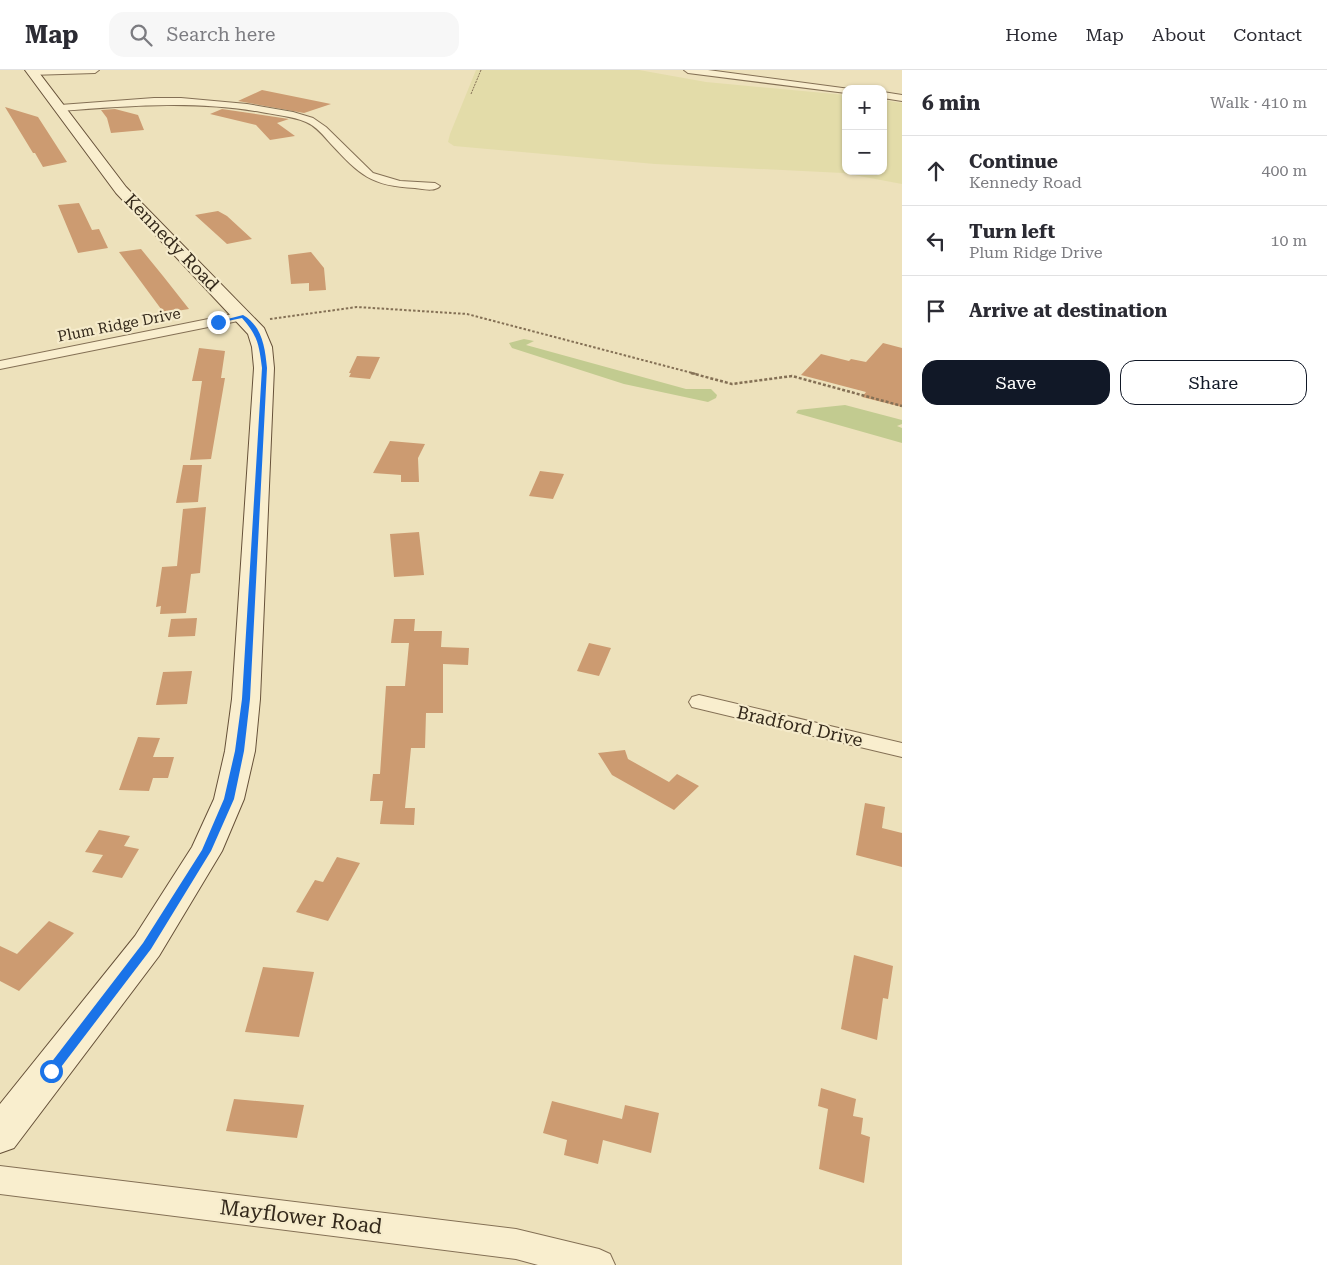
<!DOCTYPE html>
<html lang="en">
<head>
<meta charset="utf-8">
<style>
  :root { --surface:#fff; --page:#f7f7f7; --text:#2b2b33; --muted:#7c7c81; --line:#e1e1e2; --accent:#111827 }
  body { margin:0; font-family:"Roboto Serif",serif; background:var(--page); color:var(--text) }
  .controls { position:absolute; right:15px; top:15px; display:grid; overflow:hidden; border-radius:10px; box-shadow:0 1px 4px #0004 }
  .controls button { width:45px; height:45px; display:grid; place-items:center; padding:0; border:0; border-bottom:1px solid var(--line); background:var(--surface); color:var(--text); font:25px sans-serif }
  .stop { position:absolute; width:15px; height:15px; margin:-11px; border:4px solid #1a73e8; border-radius:50%; background:#fff }
  .stop.end { background:#1a73e8; border-color:#fff; box-shadow:0 1px 5px #0008 }
  .list { margin:0; padding:0; list-style:none }
  h2 { display:flex; justify-content:space-between; align-items:center; height:65px; margin:0; padding:0 20px; font-size:21px }
  h2 small { font-size:16px; font-weight:400; color:var(--muted) }
  .list li { display:grid; grid-template-columns:32px 1fr auto; gap:15px; align-items:center; box-sizing:border-box; height:70px; padding:0 20px; border-top:1px solid var(--line) }
  .list b { display:block; font-size:19px; white-space:nowrap }
  .list p { margin:0; font-size:16px; white-space:nowrap; color:var(--muted) }
  .list em { font-size:16px; font-style:normal; color:var(--muted) }
  .actions { display:flex; gap:10px; padding:15px 20px }
  .actions a { flex:1; padding:11px 0; border:1px solid var(--accent); border-radius:15px; text-align:center; font-size:18px; color:var(--accent) }
  .actions .main { background:var(--accent); color:#fff }
  .icon { flex:none; width:28px; height:28px; fill:none; stroke:currentColor; stroke-width:2; stroke-linecap:round; stroke-linejoin:round }
  .map { position:relative; flex:none; width:902px; height:1195px; overflow:hidden }
  header { display:flex; align-items:center; gap:30px; box-sizing:border-box; height:70px; padding:0 25px; background:var(--surface); border-bottom:1px solid var(--line) }
  header strong { font-size:24px }
  nav { display:flex; gap:28px; margin-inline-start:auto; font-size:18px }
  .search { width:350px; height:45px; background:var(--page); display:flex; align-items:center; gap:12px; box-sizing:border-box; padding:0 18px; border-radius:15px; color:var(--muted); font-size:19px }
  main { display:flex }
  aside { flex:1; background:var(--surface) }
  .map>svg:first-child { display:block }
  .farmland { fill:#e3dca9 }
  .green { fill:#c2cb90 }
  .building { fill:#cc9b71 }
  .lines { fill:none; stroke-linecap:round; stroke-linejoin:round }
  .street-casing { stroke:#847055; stroke-width:2 }
  .secondary-casing { stroke:#665139; stroke-width:2 }
  .path-far2 { stroke:#847055; stroke-width:1; stroke-dasharray:2 1; stroke-linecap:butt }
  .path-far1 { stroke:#847055; stroke-width:2; stroke-dasharray:2.5 2; stroke-linecap:butt }
  .path { stroke:#847055; stroke-width:2.5; stroke-dasharray:3 2; stroke-linecap:butt }
  .street { fill:#f9eece; fill-rule:evenodd }
  .secondary { fill:#f9eece; fill-rule:evenodd }
  .route { fill:#1a73e8 }
  .labels { text-anchor:middle; dominant-baseline:central; stroke-width:4.5; stroke-linejoin:round; paint-order:stroke }
  .far-street-label { font-size:15px; fill:#33281a; stroke:#f5ebcb }
  .street-label { font-size:18px; fill:#33281a; stroke:#f5ebcb }
  .near-street-label { font-size:21px; fill:#33281a; stroke:#f5ebcb }
</style>
</head>
<body>
<header>
<strong>Map</strong>
<div class="search"><svg class="icon" aria-label="search" viewBox="0 0 24 24"><circle cx="10" cy="10" r="6"/><path d="M15 15l6 6"/></svg>Search here</div>
<nav><a>Home</a><a>Map</a><a>About</a><a>Contact</a></nav>
</header>
<main>
<div class="map">
<svg width="902" height="1195" viewBox="0 0 902 1195">
  <rect width="100%" height="100%" fill="#ede1bb"/>
  <!-- farmland -->
  <path class="farmland" d="M476 0H639L706 12 846 25V101H883V30L902 33V114L843 103 655 94 454 76 448 72 450 64Z"/>
  <!-- green -->
  <path class="green" d="M524 269 534 271 526 275 686 319H711L717 325 716 328 708 332 624 314 512 278 509 273Z
    M845 335 902 350V354L897 356 902 358V373L796 343 798 340Z"/>
  <!-- building -->
  <path class="building" d="M262 20 331 34 304 43 238 31Z
    M5 37 38 47 67 92 43 97 35 83H33Z
    M115 39 138 45 144 60 111 63 107 48 101 40Z
    M222 39 289 49 277 53 295 66 270 70 256 55 210 44Z
    M79 133 92 160 99 159 108 178 78 183 58 135Z
    M218 141 227 146 252 169 227 174 195 145Z
    M141 179 163 206 189 239 164 243 119 182Z
    M311 182 324 198 326 220 309 221V213L291 214 288 185Z
    M883 273 902 278V337L862 327 866 322 801 305 821 284 849 291 851 289 866 292Z
    M199 278 225 281 221 308H225L211 389 190 390 202 311H192Z
    M357 286 380 287 370 309 349 307 351 303H349Z
    M390 371 425 374 418 388 419 412H401V405L373 403Z
    M183 395H202L198 432 176 433Z
    M540 401 564 404 553 429 529 426Z
    M206 437 200 503 191 504 186 543 160 544 161 536 156 537 162 497 177 496 183 439Z
    M419 462 424 505 394 507 390 464Z
    M197 548 195 566 168 567 171 549Z
    M394 549H415L414 561H442L441 577 469 578 468 595 443 594V643H426L425 678H411L405 738H415L414 755 380 754 383 731H370L373 704H380L386 616H405L409 573H391Z
    M589 573 611 578 599 606 577 601Z
    M192 601 187 634 156 635 163 602Z
    M138 667 160 668 153 687H174L168 708H153L149 721 119 720Z
    M625 680 628 689 669 712 677 704 699 716 674 740 612 705 598 683Z
    M865 733 885 737 882 758 902 763V797L856 785Z
    M99 760 130 766 124 776 139 779 122 808 92 802 103 785 85 782Z
    M337 787 360 793 328 851 296 842 315 810 323 812Z
    M49 851 74 863 19 921 0 911V876L17 884Z
    M854 885 893 896 888 929 883 928 877 970 841 959Z
    M263 897 314 902 299 967 245 962Z
    M821 1018 856 1029 853 1046 863 1048 861 1064 870 1067 864 1113 819 1099 828 1039 818 1036Z
    M234 1029 304 1035 297 1068 226 1061Z
    M552 1031 622 1049 625 1035 659 1043 651 1083 603 1070 598 1094 564 1085 567 1070 543 1063Z"/>
  <g class="lines">
    <defs>
      <path id="street" d="M33 0H99L95 3 30 5V1Z
        M684 0H708L850 19H846V23L688 3Z
        M883 22 902 25V31L883 28Z
        M154 28H181L247 34 293 42 313 48 326 57 373 103 400 111 435 113 440 116C435 122 423 119 415 118 371 116 360 105 331 74 324 66 316 56 306 52 292 46 276 45 261 42 193 30 128 36 60 41L55 38 60 35Z
        M243 242 248 243 250 246 248 249 0 299V291Z
        M699 625 902 673V687L692 637 689 632 692 627Z
        M0 1096 516 1159 599 1179 610 1184 615 1195H538L516 1189 0 1124Z"/>
      <path id="secondary" d="M25 0H37L126 117 264 258 272 277 274 298 260 629 255 681 244 729 222 781 159 886 14 1078 0 1083V1034L135 866 192 777 214 729 225 681 232 629 254 298 252 277 248 264 116 123Z"/>
    </defs>
    <!-- street casing -->
    <use href="#street" class="street-casing"/>
    <!-- secondary casing -->
    <use href="#secondary" class="secondary-casing"/>
    <!-- path-far2 -->
    <path class="path-far2" d="M471 24 481 0"/>
    <!-- path-far1 -->
    <path class="path-far1" d="M270 249 357 237 467 244 696 304"/>
    <!-- path -->
    <path class="path" d="M691 303 732 314 792 306 902 336"/>
    <!-- street -->
    <use href="#street" class="street"/>
    <!-- secondary -->
    <use href="#secondary" class="secondary"/>
  </g>
  <!-- route -->
  <path class="route" d="M243 245C262 256 265 277 267 298L250 629 244 681 234 729 211 781 151 879 55 1005H47L46 1001 47 998 143 873 202 780 224 729 235 681 242 629 262 298C259 275 258 266 242 248L218 253 216 252Z"/>
  <g class="labels">
    <!-- far-street labels -->
    <g class="far-street-label">
      <text transform="translate(119 255) rotate(-11)">Plum Ridge Drive</text>
    </g>
    <!-- street labels -->
    <g class="street-label">
      <text transform="translate(172 172) rotate(46)">Kennedy Road</text>
      <text transform="translate(800 656) rotate(13)">Bradford Drive</text>
    </g>
    <!-- near-street labels -->
    <g class="near-street-label">
      <text transform="translate(301 1147) rotate(7)">Mayflower Road</text>
    </g>
  </g>
</svg>
<div class="controls">
<button>+</button>
<button>−</button>
</div>
<div class="stop" style="left:51px;top:1001px"></div>
<div class="stop end" style="left:218px;top:252px"></div>
</div>
<aside>
<h2>6 min<small>Walk · 410 m</small></h2>
<ul class="list">
<li><svg class="icon" aria-label="ahead" viewBox="0 0 24 24"><path d="M12 20V5M6 11l6-6 6 6"/></svg><div><b>Continue</b><p>Kennedy Road</p></div><em>400 m</em></li>
<li><svg class="icon" aria-label="left" viewBox="0 0 24 24"><path d="M17 20v-9H6M10 6l-5 5 5 5"/></svg><div><b>Turn left</b><p>Plum Ridge Drive</p></div><em>10 m</em></li>
<li><svg class="icon" aria-label="arrive" viewBox="0 0 24 24"><path d="M6 21V4h12l-3 4 3 4H6"/></svg><div><b>Arrive at destination</b></div></li>
</ul>
<div class="actions"><a class="main">Save</a><a>Share</a></div>
</aside>
</main>
</body>
</html>
